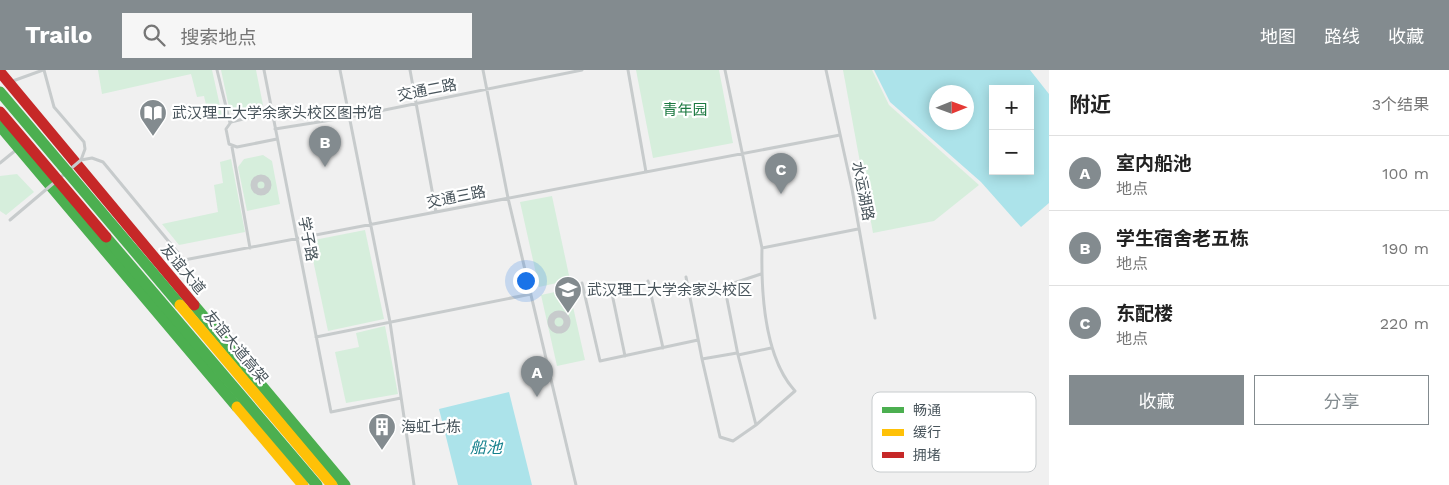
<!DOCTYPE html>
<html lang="zh">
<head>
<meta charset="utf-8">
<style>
  :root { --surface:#fff; --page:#f6f6f6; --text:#222; --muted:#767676; --line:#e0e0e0; --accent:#838b8f }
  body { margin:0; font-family:"Work Sans","Noto Sans SC",sans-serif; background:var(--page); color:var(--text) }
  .controls { position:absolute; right:15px; top:15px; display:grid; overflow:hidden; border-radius:0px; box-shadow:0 2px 12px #0003 }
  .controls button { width:45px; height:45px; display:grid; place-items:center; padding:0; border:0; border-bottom:1px solid var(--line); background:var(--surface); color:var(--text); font:25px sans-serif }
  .compass { position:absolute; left:929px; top:15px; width:45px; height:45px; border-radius:50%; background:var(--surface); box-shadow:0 2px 12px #0003; rotate:89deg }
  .you { position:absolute; left:525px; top:210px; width:18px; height:18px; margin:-12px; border:4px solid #fff; border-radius:50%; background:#1a73e8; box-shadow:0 0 0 8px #1a73e833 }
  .badge { display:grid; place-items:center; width:32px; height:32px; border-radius:50%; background:var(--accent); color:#fff; font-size:16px; font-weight:700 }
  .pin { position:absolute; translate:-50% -41px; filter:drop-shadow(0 1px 2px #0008) }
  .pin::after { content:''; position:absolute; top:26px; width:18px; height:15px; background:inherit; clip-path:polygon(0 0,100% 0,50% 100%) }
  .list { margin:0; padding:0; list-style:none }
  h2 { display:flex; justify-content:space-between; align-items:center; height:65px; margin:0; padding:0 20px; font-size:21px }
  h2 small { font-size:16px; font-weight:400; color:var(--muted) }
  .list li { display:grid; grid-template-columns:32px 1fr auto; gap:15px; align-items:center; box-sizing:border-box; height:75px; padding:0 20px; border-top:1px solid var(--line) }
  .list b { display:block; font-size:19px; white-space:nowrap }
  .list p { margin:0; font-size:16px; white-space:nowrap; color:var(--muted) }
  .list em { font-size:16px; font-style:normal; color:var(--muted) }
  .actions { display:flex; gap:10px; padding:15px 20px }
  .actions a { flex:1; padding:11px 0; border:1px solid var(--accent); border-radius:0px; text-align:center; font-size:18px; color:var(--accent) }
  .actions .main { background:var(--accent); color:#fff }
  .icon { flex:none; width:28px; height:28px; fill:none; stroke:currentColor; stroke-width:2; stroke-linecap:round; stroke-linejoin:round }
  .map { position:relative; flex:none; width:1049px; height:415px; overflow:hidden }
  header { display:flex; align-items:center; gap:30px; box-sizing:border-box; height:70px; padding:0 25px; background:var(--accent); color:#fff }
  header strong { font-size:24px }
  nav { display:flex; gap:28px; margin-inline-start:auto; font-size:18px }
  .search { width:350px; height:45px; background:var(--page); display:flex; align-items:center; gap:12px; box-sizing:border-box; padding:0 18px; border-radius:0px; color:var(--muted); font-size:19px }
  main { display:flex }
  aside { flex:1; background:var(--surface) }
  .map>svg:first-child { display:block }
  .green { fill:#d6eedc }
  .water { fill:#ace3ea; fill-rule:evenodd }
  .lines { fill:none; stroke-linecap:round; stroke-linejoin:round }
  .lane { stroke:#c7cbcc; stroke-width:3 }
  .street { stroke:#c7cbcc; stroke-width:7 }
  .fast { stroke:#4caf50; stroke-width:11 }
  .slow { stroke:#ffc107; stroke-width:11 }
  .jam { stroke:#c62828; stroke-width:11 }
  .lane-bridge { stroke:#c7cbcc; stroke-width:3 }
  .fast-bridge { stroke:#4caf50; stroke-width:11 }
  .slow-bridge { stroke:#ffc107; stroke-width:11 }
  .jam-bridge { stroke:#c62828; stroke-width:11 }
  .labels { text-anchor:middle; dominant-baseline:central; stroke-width:4.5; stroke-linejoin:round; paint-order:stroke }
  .street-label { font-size:15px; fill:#48545b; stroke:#fff }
  .park-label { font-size:15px; fill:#1c7941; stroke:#fff }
  .poi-label { font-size:15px; fill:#48545b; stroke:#fff; text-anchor:start }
  .water-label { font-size:16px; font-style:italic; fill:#14808c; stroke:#fff }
  .key { fill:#fff; stroke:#c8ccce; stroke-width:1 }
  .key-label { font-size:14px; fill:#48545b }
</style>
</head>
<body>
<header>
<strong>Trailo</strong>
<div class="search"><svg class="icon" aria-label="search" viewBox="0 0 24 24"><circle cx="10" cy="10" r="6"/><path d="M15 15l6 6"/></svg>搜索地点</div>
<nav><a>地图</a><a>路线</a><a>收藏</a></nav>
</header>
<main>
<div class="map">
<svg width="1049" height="415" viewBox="0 0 1049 415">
  <rect width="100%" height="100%" fill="#f0f0f0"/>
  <!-- green -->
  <path class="green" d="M98 0H212L222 45 209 48 204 26 197 27 191 4 102 24Z
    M221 0H256L263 35 230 42Z
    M636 0H719L733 73 653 88Z
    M843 0H872L889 35 979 115 934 151 873 163Z
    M263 85 272 91 280 134 247 141 238 97 244 89Z
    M231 89 245 162 179 175 162 154 218 142 214 115 223 113 220 92Z
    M17 104 34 122 6 145 0 141V106Z
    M552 126 570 210 539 217 520 132Z
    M365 160 384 249 328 261 309 171Z
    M569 219 585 290 557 296 541 225Z
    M385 256 398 324 346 333 335 282 359 277 356 263Z"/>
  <!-- water -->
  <path class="water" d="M874 0H1030L1049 24V133L1021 157 981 112 890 32ZM993 19H1030V101H993ZM936 22H966V52H936Z
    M509 322 532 415H458L439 339Z"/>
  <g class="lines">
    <!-- lane -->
    <path class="lane" d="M44 0 54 37 84 72 85 79 81 90 92 88 103 92 184 190 840 65
      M217 0 230 53
      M264 0 331 342 401 328
      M340 0 390 252 414 415
      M410 0 436 142
      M483 0 508 128 576 415
      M628 0 646 102
      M826 0 852 119 875 248
      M10 12 43 0
      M272 42 231 52 226 59 229 74 237 77 277 69
      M275 59 350 47 582 0
      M232 77 250 178
      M0 93 16 80
      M762 178 858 159
      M686 207 702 289 720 367 733 371 756 355 795 321C764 287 761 223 762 178L725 0
      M648 211 663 278
      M582 213 600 291 698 270
      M611 219 625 286
      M316 267 531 224
      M738 285 771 278
      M702 289 737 283
      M756 355 738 285 726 224 731 214 761 204"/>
    <!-- street -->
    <path class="street" d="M254 115a7 7 0 1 1 14 0a7 7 0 1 1-14 0Z
      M551 252a8 8 0 1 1 16 0a8 8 0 1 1-16 0Z"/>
    <!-- fast -->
    <path class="fast" d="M0 56 237 337
      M194 235 345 415"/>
    <!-- slow -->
    <path class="slow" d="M237 337 303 415"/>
    <!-- jam -->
    <path class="jam" d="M0 2 194 235"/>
    <!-- lane-bridge -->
    <path class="lane-bridge" d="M10 150 81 90"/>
    <!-- fast-bridge -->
    <path class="fast-bridge" d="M0 22 180 235
      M106 167 317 415"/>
    <!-- slow-bridge -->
    <path class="slow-bridge" d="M180 235 332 415"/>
    <!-- jam-bridge -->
    <path class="jam-bridge" d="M0 42 106 167"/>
  </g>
  <!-- icons -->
  <defs>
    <symbol id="library-pin" viewBox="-11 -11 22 30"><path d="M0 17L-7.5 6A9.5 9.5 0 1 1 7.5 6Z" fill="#838b8f" stroke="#fff"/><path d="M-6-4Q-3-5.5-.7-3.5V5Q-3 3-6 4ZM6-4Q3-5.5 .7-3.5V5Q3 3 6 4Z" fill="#fff"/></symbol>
    <symbol id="university-pin" viewBox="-11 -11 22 30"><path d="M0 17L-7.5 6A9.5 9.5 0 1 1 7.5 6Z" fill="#838b8f" stroke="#fff"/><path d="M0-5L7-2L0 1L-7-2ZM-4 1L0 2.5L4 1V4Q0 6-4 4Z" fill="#fff"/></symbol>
    <symbol id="building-pin" viewBox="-11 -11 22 30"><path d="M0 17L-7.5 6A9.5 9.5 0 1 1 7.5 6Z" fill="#838b8f" stroke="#fff"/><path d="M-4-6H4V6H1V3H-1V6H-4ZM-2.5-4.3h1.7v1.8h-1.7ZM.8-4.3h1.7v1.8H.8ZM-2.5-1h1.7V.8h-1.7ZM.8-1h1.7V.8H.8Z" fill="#fff"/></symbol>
  </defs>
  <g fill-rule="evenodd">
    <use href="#library-pin" x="137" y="27" width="32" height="43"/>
    <use href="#university-pin" x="552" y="204" width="32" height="43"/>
    <use href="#building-pin" x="366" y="341" width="32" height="43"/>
  </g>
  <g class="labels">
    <!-- street labels -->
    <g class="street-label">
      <text transform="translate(427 20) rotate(-11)">交通二路</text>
      <text transform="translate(863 121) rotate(79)">水运湖路</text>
      <text transform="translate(456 127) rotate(-11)">交通三路</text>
      <text transform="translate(308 169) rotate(79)">学子路</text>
      <text transform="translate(183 199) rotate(50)">友谊大道</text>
      <text transform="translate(236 277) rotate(50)">友谊大道高架</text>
    </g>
    <!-- park labels -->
    <g class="park-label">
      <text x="685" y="40">青年园</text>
    </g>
    <!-- poi labels -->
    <g class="poi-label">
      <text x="172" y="43">武汉理工大学余家头校区图书馆</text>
      <text x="587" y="220">武汉理工大学余家头校区</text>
      <text x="401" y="357">海虹七栋</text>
    </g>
    <!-- water labels -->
    <g class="water-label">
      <text x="486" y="377">船池</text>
    </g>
  </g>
  <!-- legend -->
  <rect x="872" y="322" width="164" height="80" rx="8" class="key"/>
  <rect x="882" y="337" width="22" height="6" fill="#4caf50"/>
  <rect x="882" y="359" width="22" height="7" fill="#ffc107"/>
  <rect x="882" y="382" width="22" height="6" fill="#c62828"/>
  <g class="key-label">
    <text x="913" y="345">畅通</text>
    <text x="913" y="367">缓行</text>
    <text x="913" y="390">拥堵</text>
  </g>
</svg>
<div class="controls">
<button>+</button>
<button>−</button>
</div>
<svg class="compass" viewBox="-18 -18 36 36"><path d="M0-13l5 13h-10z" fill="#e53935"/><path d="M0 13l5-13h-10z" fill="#767676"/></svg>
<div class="you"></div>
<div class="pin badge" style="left:537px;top:327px">A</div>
<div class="pin badge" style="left:325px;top:97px">B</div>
<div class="pin badge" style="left:781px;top:124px">C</div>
</div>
<aside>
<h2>附近<small>3个结果</small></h2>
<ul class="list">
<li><span class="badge">A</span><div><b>室内船池</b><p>地点</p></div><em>100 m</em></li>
<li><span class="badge">B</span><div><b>学生宿舍老五栋</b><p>地点</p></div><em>190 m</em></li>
<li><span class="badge">C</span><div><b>东配楼</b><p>地点</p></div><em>220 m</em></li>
</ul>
<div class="actions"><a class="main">收藏</a><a>分享</a></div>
</aside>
</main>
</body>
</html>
